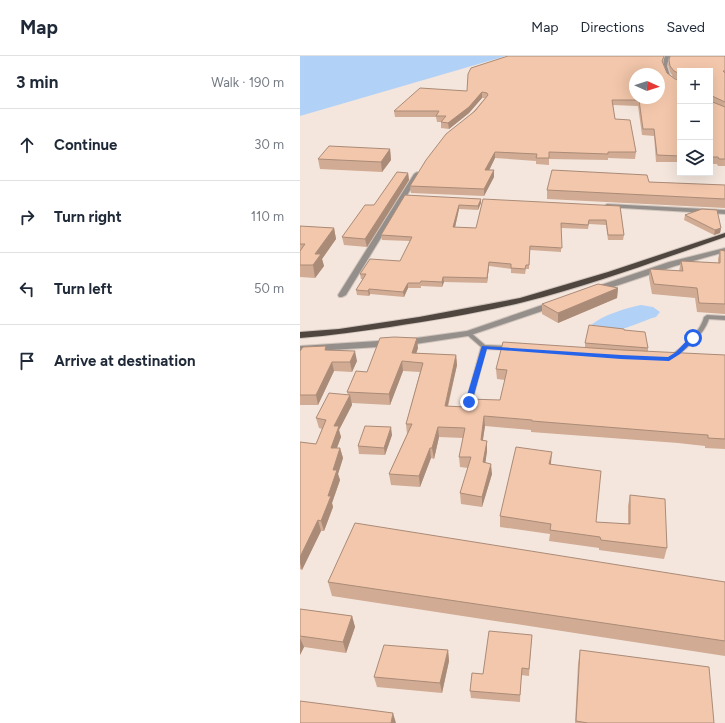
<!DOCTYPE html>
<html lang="en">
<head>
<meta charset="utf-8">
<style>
  :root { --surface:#fff; --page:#f2f2f3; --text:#1f2937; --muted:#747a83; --line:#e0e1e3 }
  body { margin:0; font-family:Figtree,sans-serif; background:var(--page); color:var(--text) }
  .controls { position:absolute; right:12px; top:12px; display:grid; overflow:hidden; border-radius:0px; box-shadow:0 4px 16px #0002 }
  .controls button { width:36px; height:36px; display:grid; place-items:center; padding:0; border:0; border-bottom:1px solid var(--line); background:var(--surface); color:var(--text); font:20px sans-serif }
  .compass { position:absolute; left:329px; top:12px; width:36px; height:36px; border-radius:50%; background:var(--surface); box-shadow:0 4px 16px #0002; rotate:93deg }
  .stop { position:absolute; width:12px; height:12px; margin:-9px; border:3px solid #2563eb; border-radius:50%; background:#fff }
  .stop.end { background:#2563eb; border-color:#fff; box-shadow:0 1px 4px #0008 }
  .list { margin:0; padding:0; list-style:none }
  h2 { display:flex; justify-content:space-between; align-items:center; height:52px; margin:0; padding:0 16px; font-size:17px }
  h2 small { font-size:13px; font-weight:400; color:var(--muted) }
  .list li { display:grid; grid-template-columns:26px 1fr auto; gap:12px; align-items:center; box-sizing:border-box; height:72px; padding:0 16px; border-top:1px solid var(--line) }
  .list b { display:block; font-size:15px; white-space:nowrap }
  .list em { font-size:13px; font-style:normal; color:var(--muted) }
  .icon { flex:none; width:22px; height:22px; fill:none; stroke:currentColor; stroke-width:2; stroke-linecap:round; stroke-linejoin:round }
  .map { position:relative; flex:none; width:425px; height:667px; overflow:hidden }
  header { display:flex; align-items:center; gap:24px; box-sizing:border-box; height:56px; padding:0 20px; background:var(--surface); border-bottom:1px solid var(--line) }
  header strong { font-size:19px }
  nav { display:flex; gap:22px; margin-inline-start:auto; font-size:14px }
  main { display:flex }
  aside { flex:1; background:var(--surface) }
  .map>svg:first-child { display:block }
  .water { fill:#b1d2f6 }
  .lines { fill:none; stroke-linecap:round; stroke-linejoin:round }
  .service-casing { stroke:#d0c4bc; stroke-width:2 }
  .minor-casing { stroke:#d0c4bc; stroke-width:2 }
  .primary-casing { stroke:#d0c4bc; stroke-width:2 }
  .service { fill:#958f8b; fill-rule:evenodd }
  .minor { fill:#958f8b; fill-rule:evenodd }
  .primary { fill:#504640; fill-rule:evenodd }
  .wall { fill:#d1ab93 }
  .shaded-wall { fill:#aa8b78 }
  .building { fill:#f3c7ab; stroke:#aa8b78; fill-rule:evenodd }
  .route { fill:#2563eb }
</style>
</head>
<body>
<header>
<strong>Map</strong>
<nav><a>Map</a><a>Directions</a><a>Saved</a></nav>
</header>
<main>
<aside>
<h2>3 min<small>Walk · 190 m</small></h2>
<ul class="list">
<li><svg class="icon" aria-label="ahead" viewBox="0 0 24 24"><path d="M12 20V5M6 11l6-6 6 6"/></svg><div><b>Continue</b></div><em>30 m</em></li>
<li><svg class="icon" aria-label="right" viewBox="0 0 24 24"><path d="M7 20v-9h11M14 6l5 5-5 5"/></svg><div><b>Turn right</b></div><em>110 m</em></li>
<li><svg class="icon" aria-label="left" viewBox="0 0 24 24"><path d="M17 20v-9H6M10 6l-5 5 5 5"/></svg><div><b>Turn left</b></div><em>50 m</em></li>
<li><svg class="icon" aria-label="arrive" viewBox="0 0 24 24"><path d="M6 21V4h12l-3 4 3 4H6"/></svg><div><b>Arrive at destination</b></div></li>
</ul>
</aside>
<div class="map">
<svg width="425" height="667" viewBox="0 0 425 667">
  <rect width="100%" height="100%" fill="#f4e6dd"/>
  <!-- water -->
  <path class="water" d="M0 0H206L0 60Z
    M341 249 353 251 360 256 356 261C337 266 310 284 291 269 303 259 326 252 341 249Z"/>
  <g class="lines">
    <defs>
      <path id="service" d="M407 259 425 260V264L409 263C404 279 387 292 374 302H370L369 301 370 300C383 290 400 277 404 261Z
        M168 275 170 276 185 289 209 290 212 292 209 294 186 293 172 346 169 348 166 346 181 291 166 278 165 277 166 276Z"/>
      <path id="minor" d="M365 0H384L369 1 367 10 370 20 380 26V29C366 24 360 15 365 0Z
        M117 116 120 118 46 239 42 241H39L38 239 114 118Z
        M307 148 425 154V158L305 151 304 150Z
        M425 192V196L375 210 298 236H295L291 234 292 232 369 206Z
        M254 245 257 246 258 248 257 250 168 280 109 289 0 296V290L109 283 167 275Z"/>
      <path id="primary" d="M425 177V181C359 204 292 229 224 246 180 257 135 264 90 271 60 275 30 280 0 282V276L39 273 119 261 220 242 308 216Z"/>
    </defs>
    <!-- service casing -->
    <use href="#service" class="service-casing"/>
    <!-- minor casing -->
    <use href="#minor" class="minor-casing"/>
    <!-- primary casing -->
    <use href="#primary" class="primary-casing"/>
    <!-- service -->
    <use href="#service" class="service"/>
    <!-- minor -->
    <use href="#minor" class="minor"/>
    <!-- primary -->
    <use href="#primary" class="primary"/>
  </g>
  <!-- wall -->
  <path class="wall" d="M208 0H364L363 6 367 17 375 23 379 24 373 21 370 16 368 9 369 4 425 0V110H418L417 108H410V15H380V106H356L354 80 342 79 338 50 313 49 315 63 336 96 335 103 308 102V104L249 103V109L236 108V105L195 102 189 114H194V121L184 140 111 137 110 130 185 42H182L169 57 149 73 141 72V66H137L136 61H95L94 55 167 35Z
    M90 93 91 104 82 116 20 113 18 103Z
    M108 117 109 124 67 191 44 189 42 181 74 149Z
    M349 126 425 129V152L247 143V134Z
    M105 139 181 147 178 154 159 153 155 171 176 172 320 150 324 179 323 184H308L306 169 289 168 288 173 261 172V196L230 194 229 213H226L225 218 211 217V213L189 210 187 227 144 226 142 231 121 230V232H108L104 241 70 238 69 240 57 239 56 234 63 223H61L60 218 100 205 110 185 82 184 81 179Z
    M385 159 421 172 420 177 414 179 384 164Z
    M0 170 34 172 36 183 22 203 24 210 15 222 0 221Z
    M420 194 425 195V258L397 256 395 242 352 238 349 222 350 213 379 215 381 205 418 207V203Z
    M318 232 317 242 258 267 242 258V248Z
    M324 274 348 292V296L425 299V393L405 392V390L378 387 231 376V374L185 370 183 384 187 395 185 407 192 418 182 451 161 448 160 437 168 412 160 411 159 401 163 382 139 381 134 403 131 402 120 431 91 429 89 418 107 378 106 368 120 316 103 315 90 349 52 347V349L39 374 41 381 37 392H40L43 402 38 418 40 424 32 447 33 451 24 475H21L2 514 0 513V386L16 388 22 373 19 372 16 362 48 339 47 336 67 316 118 292 116 297 156 299 157 309 148 351H166L200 344 205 324 197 323 196 313 285 292V287Z
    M27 294 57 305 52 316 34 315 18 349H0V295Z
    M92 379 85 399 59 398 58 390Z
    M251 408 296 466 328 468V450L330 439 367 492 364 503 299 494V492L249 485 250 478 200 471V460Z
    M28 526H425V600L32 540Z
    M0 553 52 560 55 571 46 597 4 591 0 599Z
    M232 579 229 620 221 619 220 646 171 642 170 635 183 618Z
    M148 594 149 605 142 637 77 631 74 621Z
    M280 594 414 667H275L278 608Z"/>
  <!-- shaded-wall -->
  <path class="shaded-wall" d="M182 36V42L169 57 149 73 148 67Z
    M90 93 91 104 82 116 81 106Z
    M195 96V102L186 121 185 114Z
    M194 114V121L184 140V133Z
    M108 117 109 124 67 191 65 183Z
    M181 143V147L178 154V150Z
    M159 149V153L154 176 153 171Z
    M34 172 36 183 22 203 24 210 15 222 13 209 15 198Z
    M421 172 420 177 414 179 415 174Z
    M189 206V210L187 227V222Z
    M143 221 144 226 142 231V226Z
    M108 227V232L104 241 103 236Z
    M318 232 317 242 258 267V257Z
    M69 233 70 238 69 240 68 235Z
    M117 282 118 292 113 307 112 297Z
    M55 295 57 305 52 316 50 306Z
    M156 299 157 309 145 361V350Z
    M102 305 103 315 90 349 89 338Z
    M32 306 34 315 18 349 16 339Z
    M50 339 52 349 39 374 41 381 33 402 31 392 34 370Z
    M184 360 185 370 181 395V384Z
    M91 371 92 379 85 399 84 392Z
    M138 371 139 381 134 403 132 392Z
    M187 385V395L184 417 183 406Z
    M40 392 43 402 38 418 40 424 32 447 33 451 24 475 21 465 28 440 33 414Z
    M130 392 131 402 120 431 119 420Z
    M252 396 251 407 249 419V408Z
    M191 408 192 418 182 451V441Z
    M18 464 21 475 2 514 0 507V501Z
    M52 560 55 571 46 597 43 586Z
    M0 582 4 591 0 599Z
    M148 594 149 605 142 637 140 627Z
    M93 657 96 667H91Z"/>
  <!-- building -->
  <path class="building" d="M208 0H364L362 5 367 17 375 23 380 24V100L357 99 354 73H343L339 44H312L315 63 330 64 336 96H308V98L249 96V102H236L237 98 195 96 185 114H194L184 133 110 130 126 104 146 78 175 55 188 39 187 37 182 36 169 51 148 67 141 66 146 60H136L139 55H94L120 32 167 35 168 18 171 12ZM335 18H359V42H335Z
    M370 0H425V15H423L425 17V46L410 39V15H380V18L374 15 370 10 369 4Z
    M410 41V45L425 51V103H419L418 101H410Z
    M29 90 90 93 81 106 18 103Z
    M252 114 347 119 349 126 425 129V143L247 134Z
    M97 116 108 117 65 183 42 181 65 149H74Z
    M105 139 181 143 178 150 159 149 153 171 176 172 183 143 320 150 324 179H308L306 164H289L288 169 261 167 262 192 230 190 229 209H226L225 213 211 212V208L189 206 187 222 143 221 142 226 121 225 120 227H108L103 236 69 233 68 235 56 234 66 218H60L70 203 100 205 112 181 81 179Z
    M402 153 417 154 421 172 415 174 385 159Z
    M0 170 34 172 15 198H21L13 209H0V195L5 188H0Z
    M420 194 425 195V248L399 247 397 232 354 228 350 213 383 215 381 205 420 207Z
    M298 228 318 232 258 257 242 248Z
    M289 269 324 273V274L345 276 348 292 285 287Z
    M94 281 117 282 112 297 156 299 145 350 166 351 168 343 200 344 207 314 196 313 203 286 322 294 425 299V383L408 382V379L380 377 232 365V364L184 360 181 384 187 385 183 406 191 408 182 441 160 437 171 401H159L165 372 138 371 132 392H130L119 420 89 418 112 368H106L123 307 102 305 89 338 47 336 56 315 67 316 80 282Z
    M26 290 25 294 55 295 50 306H32L16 339H0V295L3 291Z
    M29 337 50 339 34 370H39L31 392H40L33 414H37L28 440H31L21 465 18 464 0 501V386L16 388 26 364 16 362Z
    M65 370 91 371 84 392 58 390Z
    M216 391 252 396 249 408 301 415 296 466 330 468V439L365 443 367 492 301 484 300 481 250 474 251 468 200 460Z
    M55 467 425 526V585L28 526Z
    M0 553 52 560 43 586 0 580Z
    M189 575 232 579 229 613 222 612 220 639 170 635 172 617 183 618Z
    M84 589 148 594 140 627 74 621Z
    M280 594 409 611 414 667H288L276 665Z
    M0 645 93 657 91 667H0Z"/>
  <!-- route -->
  <path class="route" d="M391 280 396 282 380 298 369 305 321 303 187 293 172 346 169 348 165 346 182 290 321 299 368 301 376 296Z"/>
</svg>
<div class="controls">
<button>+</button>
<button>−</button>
<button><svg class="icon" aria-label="layers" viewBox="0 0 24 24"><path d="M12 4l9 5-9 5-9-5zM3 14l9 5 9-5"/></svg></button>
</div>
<svg class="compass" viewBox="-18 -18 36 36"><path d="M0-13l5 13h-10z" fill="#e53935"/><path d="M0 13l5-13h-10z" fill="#747a83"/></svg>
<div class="stop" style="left:393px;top:282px"></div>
<div class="stop end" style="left:169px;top:346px"></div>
</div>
</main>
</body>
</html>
